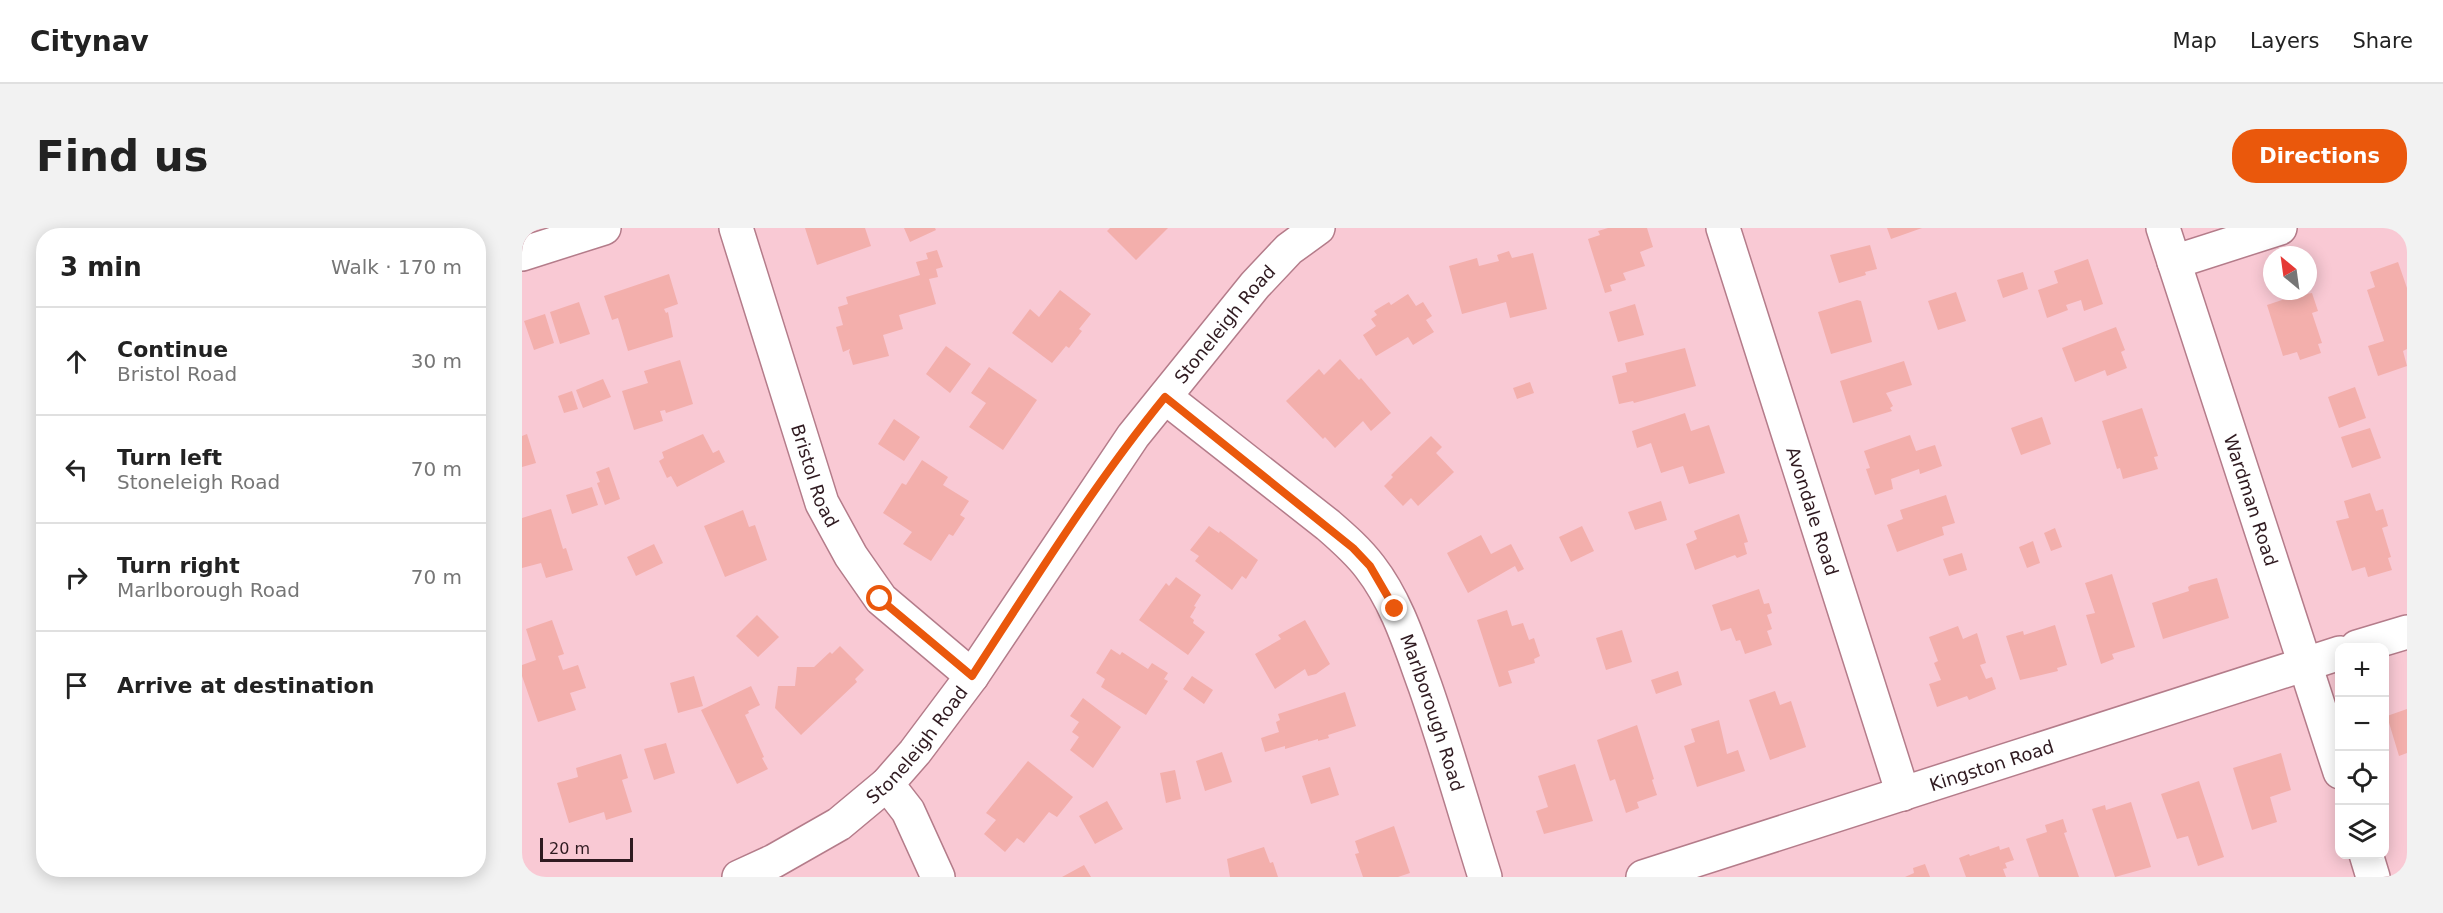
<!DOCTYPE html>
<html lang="en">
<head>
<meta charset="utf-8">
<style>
  :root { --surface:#fff; --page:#f2f2f2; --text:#222; --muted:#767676; --line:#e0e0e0; --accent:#ea580c }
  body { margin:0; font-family:"DejaVu Sans",sans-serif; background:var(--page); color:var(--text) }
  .controls { position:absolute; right:18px; bottom:18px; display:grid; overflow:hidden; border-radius:12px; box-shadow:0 3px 15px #0003 }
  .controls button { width:54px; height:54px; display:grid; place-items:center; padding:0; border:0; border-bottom:2px solid var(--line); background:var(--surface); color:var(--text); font:30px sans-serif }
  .compass { position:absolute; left:1741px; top:18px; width:54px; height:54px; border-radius:50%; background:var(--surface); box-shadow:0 3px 15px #0003; rotate:331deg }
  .scale { position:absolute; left:18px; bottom:15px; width:93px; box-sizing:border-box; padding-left:6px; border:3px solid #2f1a20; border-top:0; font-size:16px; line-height:21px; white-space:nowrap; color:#2f1a20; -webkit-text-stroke:4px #f9c9d4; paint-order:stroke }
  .stop { position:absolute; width:18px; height:18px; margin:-14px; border:4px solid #ea580c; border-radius:50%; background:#fff }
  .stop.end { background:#ea580c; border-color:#fff; box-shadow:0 2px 6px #0008 }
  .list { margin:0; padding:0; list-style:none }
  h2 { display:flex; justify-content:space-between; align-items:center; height:78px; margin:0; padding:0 24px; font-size:26px }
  h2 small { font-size:20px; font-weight:400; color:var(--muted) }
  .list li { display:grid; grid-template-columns:39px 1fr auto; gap:18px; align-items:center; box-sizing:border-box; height:108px; padding:0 24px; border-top:2px solid var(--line) }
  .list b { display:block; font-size:22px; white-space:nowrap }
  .list p { margin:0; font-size:20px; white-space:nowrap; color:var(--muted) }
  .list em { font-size:20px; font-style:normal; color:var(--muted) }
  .icon { flex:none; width:33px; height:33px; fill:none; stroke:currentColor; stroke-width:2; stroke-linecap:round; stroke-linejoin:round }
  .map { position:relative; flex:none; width:1885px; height:649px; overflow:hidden; border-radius:24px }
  header { display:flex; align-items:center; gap:36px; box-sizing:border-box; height:84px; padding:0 30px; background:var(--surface); border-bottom:2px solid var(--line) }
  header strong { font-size:28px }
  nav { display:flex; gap:33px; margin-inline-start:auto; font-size:21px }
  .intro { display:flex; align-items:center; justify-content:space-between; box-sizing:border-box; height:144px; padding:0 36px }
  h1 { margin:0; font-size:42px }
  .button { padding:15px 27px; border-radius:24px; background:var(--accent); color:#fff; font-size:21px; font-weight:700 }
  main { display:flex; gap:36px; padding:0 36px }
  aside { flex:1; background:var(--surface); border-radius:24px; box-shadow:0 3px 15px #0003 }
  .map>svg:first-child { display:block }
  .building { fill:#f3afac }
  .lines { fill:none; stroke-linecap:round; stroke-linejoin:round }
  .minor-casing { stroke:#b47c8a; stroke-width:36 }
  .minor { stroke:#fff; stroke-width:33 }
  .route { stroke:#ea580c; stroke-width:8 }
  .labels { text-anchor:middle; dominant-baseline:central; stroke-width:4.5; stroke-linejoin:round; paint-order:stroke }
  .street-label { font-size:18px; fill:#2f1a20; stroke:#f9c9d4 }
</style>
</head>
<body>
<header>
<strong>Citynav</strong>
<nav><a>Map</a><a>Layers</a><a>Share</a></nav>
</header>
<div class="intro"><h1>Find us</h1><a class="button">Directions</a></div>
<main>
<aside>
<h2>3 min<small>Walk · 170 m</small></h2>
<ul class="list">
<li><svg class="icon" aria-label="ahead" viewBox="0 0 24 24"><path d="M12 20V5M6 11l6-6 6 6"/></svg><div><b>Continue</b><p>Bristol Road</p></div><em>30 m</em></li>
<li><svg class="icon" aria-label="left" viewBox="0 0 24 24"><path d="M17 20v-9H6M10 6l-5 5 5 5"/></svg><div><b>Turn left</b><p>Stoneleigh Road</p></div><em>70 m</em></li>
<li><svg class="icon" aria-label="right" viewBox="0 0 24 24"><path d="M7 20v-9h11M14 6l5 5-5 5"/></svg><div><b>Turn right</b><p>Marlborough Road</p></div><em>70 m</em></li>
<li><svg class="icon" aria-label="arrive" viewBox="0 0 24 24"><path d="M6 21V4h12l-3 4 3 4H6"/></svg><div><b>Arrive at destination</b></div></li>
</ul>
</aside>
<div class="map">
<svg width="1885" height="649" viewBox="0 0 1885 649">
  <rect width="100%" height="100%" fill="#f9c9d4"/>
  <!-- building -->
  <path class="building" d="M283 0H343L349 18 295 37Z
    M382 0H413L414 2 388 14Z
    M588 0H646L614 32 585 3Z
    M1086 0H1125L1131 19 1118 24 1123 38 1101 45 1104 52 1088 57 1090 63 1083 65 1066 11 1078 7 1076 3Z
    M1365 0H1400L1369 11Z
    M1348 17 1355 41 1343 44 1344 47 1317 55 1308 27Z
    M415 22 421 39 414 41 416 49 407 51 414 76 377 87 381 101 361 107 367 128 331 137 327 124 328 121 321 124 314 99 321 97 316 79 326 76 324 69 398 47 394 34 406 31 404 25Z
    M987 23 990 30 1011 25 1025 81 988 90 984 74 940 86 927 38 955 30 957 38 977 33 975 27Z
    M1566 31 1581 76 1562 83 1559 72 1544 77 1546 82 1525 90 1516 62 1536 55 1532 43Z
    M1876 34 1885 60V121L1881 123 1885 138 1856 148 1846 118 1862 113 1845 62 1853 59 1848 44Z
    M1501 44 1506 61 1481 70 1475 52Z
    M147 46 156 76 142 81 144 85 146 84 151 109 106 123 96 90 90 92 82 68Z
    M538 62 569 86 557 101 560 103 547 120 544 118 530 135 490 105 508 81 517 89Z
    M1434 64 1444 93 1416 102 1406 73Z
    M1784 64V66L1790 65 1796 83 1790 85 1800 115 1796 116 1799 125 1778 132 1775 124 1761 128 1745 77Z
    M886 66 894 78 901 74 910 88 904 92 912 104 891 117 886 109 854 128 841 107 854 98 849 91 855 87 852 83 867 74 869 77Z
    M1335 72 1339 73 1350 114 1309 126 1296 84Z
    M57 74 68 106 38 116 28 84Z
    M1113 76 1122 107 1096 114 1087 84Z
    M23 86 32 115 12 122 2 93Z
    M1594 99 1603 122 1599 124 1605 140 1585 148 1583 142 1553 154 1540 120Z
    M424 118 449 136 428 165 404 146Z
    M1163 120 1174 158 1112 175 1111 173 1097 176 1090 148 1105 144 1103 135Z
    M818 131 837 152 839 150 869 185 849 203 841 193 813 220 803 209 801 211 764 173 797 141 802 147Z
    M158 132 171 176 144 185 143 182 138 183 141 193 112 202 100 163 126 155 122 143Z
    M1382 133 1390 157 1364 165 1371 178 1368 180 1370 183 1331 195 1318 153Z
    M467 139 515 172 481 222 447 199 464 175 449 165Z
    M81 151 89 169 61 180 54 162Z
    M1008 154 1012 165 995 171 991 160Z
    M1833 159 1844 190 1817 200 1806 169Z
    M50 163 56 181 42 185 36 168Z
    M1620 180 1636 228 1632 229 1636 241 1601 251 1598 240 1595 241 1580 193Z
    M1163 185 1169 203 1187 197 1203 245 1167 256 1161 238 1139 245 1129 215 1115 220 1110 203Z
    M1520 189 1529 216 1499 227 1489 200Z
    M372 191 398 209 382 233 356 216Z
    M1848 200 1859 230 1830 240 1819 209Z
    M5 206 14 235 0 239V208Z
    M181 206 191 225 197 222 203 234 155 259 149 248 145 250 137 233 142 230 140 224Z
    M1388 207 1394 223 1413 217 1420 238 1398 246 1397 241 1369 251 1371 261 1353 267 1344 241 1348 240 1342 223Z
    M909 208 920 219 914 225 932 244 896 278 889 270 881 278 862 258 871 249 869 247Z
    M400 232 426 249 421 257 447 273 438 287 443 290 431 308 427 306 409 333 381 316 390 304 361 285 380 255 384 257Z
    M87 239 98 271 83 277 75 255 78 254 74 244Z
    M70 259 76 277 50 286 44 267Z
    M1848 265 1854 283 1861 281 1866 298 1860 300 1869 329 1866 330 1870 342 1846 349 1843 339 1830 343 1814 293 1827 290 1822 273Z
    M1424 267 1433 295 1420 299 1422 307 1375 324 1365 297 1381 291 1378 282Z
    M1139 273 1145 292 1113 302 1106 284Z
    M29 281 41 321 44 320 51 342 24 350 19 335 0 340V290Z
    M221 282 227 299 233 297 245 332 203 349 182 298Z
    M1217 286 1226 314 1222 315 1225 326 1215 330 1213 327 1173 342 1164 316 1175 311 1172 303Z
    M687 298 697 305 698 303 736 332 724 351 720 348 710 362 673 333 677 328 668 322Z
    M1060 298 1072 323 1049 334 1037 309Z
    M1533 300 1540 319 1529 323 1522 305Z
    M959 307 969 326 989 316 1002 341 996 344 993 338 946 365 925 325Z
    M1511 313 1518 335 1505 340 1497 319Z
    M132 316 141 335 114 348 105 329Z
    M1440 325 1445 342 1427 348 1421 331Z
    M1590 346 1613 419 1590 426 1592 431 1579 436 1564 387 1573 385 1563 355Z
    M654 349 679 367 672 378 674 379 668 389 672 392 671 395 683 404 666 427 617 392 644 355 647 358Z
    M1695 350 1707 390 1641 411 1630 375 1667 363 1666 359 1669 357Z
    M1237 361 1242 376 1247 375 1250 385 1245 387 1250 401 1245 403 1250 417 1223 426 1218 412 1214 413 1209 400 1199 403 1190 377Z
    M985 382 990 398 1001 395 1007 412 1012 410 1018 428 1012 431 1013 435 986 443 990 455 977 459 955 392Z
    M235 387 257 409 236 429 214 408Z
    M30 392 42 426 36 428 41 442 56 437 64 460 48 465 54 482 16 494 0 448V437L14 432 4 401Z
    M783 392 808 436 794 446 786 448 783 441 753 461 733 426 759 411 756 407Z
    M1533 397 1545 437 1535 440 1536 443 1498 452 1484 408 1501 403 1502 407Z
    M1436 398 1441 411 1455 405 1464 435 1458 437 1464 451 1470 449 1474 461 1447 472 1445 468 1415 479 1407 456 1419 452 1412 435 1416 433 1407 409Z
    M1100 402 1110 434 1084 442 1074 410Z
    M318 418 342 442 333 451 335 454 279 507 253 480 256 458H273L275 439H292L308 424 310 426Z
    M589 421 598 427 600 424 626 441 630 435 646 445 642 451 646 453 624 487 579 459 583 451 574 445Z
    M1156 443 1160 457 1134 466 1129 452Z
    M172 448 181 478 156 485 148 455Z
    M670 448 691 462 682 476 661 461Z
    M229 458 238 477 226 483 227 485 223 487 242 529 240 530 246 541 215 556 179 482Z
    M1253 463 1258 477 1269 473 1284 519 1248 532 1227 472Z
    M823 464 834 498 806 507 807 510 796 513V511L763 521V518L743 524 739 510 757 504 754 494 758 492 756 486Z
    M561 470 599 499 571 540 548 522 557 509 550 504 557 494 548 488Z
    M1885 481V525L1877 528 1865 488Z
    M1197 492 1205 526 1216 522 1223 543 1175 559 1162 518 1173 514 1169 501Z
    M1115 497 1132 551 1130 552 1135 567 1115 574 1117 580 1104 585 1093 551 1088 553 1075 512Z
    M144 515 153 545 132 552 122 521Z
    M700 524 710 554 683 563 674 533Z
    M1759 525 1769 562 1748 569 1755 594 1730 602 1711 540Z
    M99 526 106 550 100 552 110 584 84 592 82 584 47 595 35 555 56 549 54 540Z
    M506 533 551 569 535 589 527 584 502 615 495 610 483 624 462 606 474 592 464 585Z
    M1053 536 1071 593 1022 606 1014 583 1026 579 1016 548Z
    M808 539 817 567 789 576 780 548Z
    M653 542 659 571 644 575 638 545Z
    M1677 553 1702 629 1676 638 1666 608 1655 611 1639 566Z
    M585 573 601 601 573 616 557 588Z
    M1609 574 1629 639 1593 649 1570 581 1583 577 1584 582Z
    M1541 591 1545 604 1542 605 1557 649H1517L1504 611 1525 604 1523 597Z
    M872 598 888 645 876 649H841L833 626 837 625 833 613Z
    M1477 618 1478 622 1487 619 1492 632 1483 635 1485 640 1481 641 1484 649H1444L1437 630 1447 626 1448 628Z
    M742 619 748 635 751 634 756 649H708L705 631Z
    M1403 636 1408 649H1383L1392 645 1391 640Z
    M562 637 569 649H540Z"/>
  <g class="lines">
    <defs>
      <g id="minor">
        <path id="s1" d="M214 0 300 275 329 328 359 371 450 448"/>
        <path id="s2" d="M1201 0 1381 566"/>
        <path id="s3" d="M1641 0 1818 544"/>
        <path d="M0 26 82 0"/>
        <path d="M1652 34 1758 0"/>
        <path id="s4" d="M643 169 806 297C821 310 836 323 848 339 875 374 888 417 903 458 925 521 943 585 963 649"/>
        <path d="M1835 419 1885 404"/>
        <path d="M365 556 386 583 416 649"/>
        <path d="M1844 626 1851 649"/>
        <path id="s5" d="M217 649 252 633 317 596 365 556 393 524 450 448 611 208 733 57 767 21 796 0"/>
        <path id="s6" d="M1121 649 1818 425"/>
      </g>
    </defs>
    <!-- minor casing -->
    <use href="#minor" class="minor-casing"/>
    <!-- minor -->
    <use href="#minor" class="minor"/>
  </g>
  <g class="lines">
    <!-- route -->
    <path class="route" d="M358 371 450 448C512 353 572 256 643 169L831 320 848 338 873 381"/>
  </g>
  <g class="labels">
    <!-- street labels -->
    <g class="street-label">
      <text stroke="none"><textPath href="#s5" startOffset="747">Stoneleigh Road</textPath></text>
      <text stroke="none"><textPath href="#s1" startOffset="260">Bristol Road</textPath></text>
      <text stroke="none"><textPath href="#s3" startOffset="286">Wardman Road</textPath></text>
      <text stroke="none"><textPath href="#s2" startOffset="297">Avondale Road</textPath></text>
      <text stroke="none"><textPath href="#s4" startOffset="426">Marlborough Road</textPath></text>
      <text stroke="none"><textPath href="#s5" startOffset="225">Stoneleigh Road</textPath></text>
      <text stroke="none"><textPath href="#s6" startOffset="366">Kingston Road</textPath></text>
    </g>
  </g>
</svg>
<div class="controls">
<button>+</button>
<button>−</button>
<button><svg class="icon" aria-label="locate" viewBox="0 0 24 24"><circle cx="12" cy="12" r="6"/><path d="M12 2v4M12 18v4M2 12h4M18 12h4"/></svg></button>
<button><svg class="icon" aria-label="layers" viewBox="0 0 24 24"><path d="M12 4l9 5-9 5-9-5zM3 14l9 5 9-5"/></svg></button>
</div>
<svg class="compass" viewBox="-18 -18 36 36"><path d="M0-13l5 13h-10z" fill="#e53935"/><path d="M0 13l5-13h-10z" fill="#767676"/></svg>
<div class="scale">20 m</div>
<div class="stop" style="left:358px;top:371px"></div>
<div class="stop end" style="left:873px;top:381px"></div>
</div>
</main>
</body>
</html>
